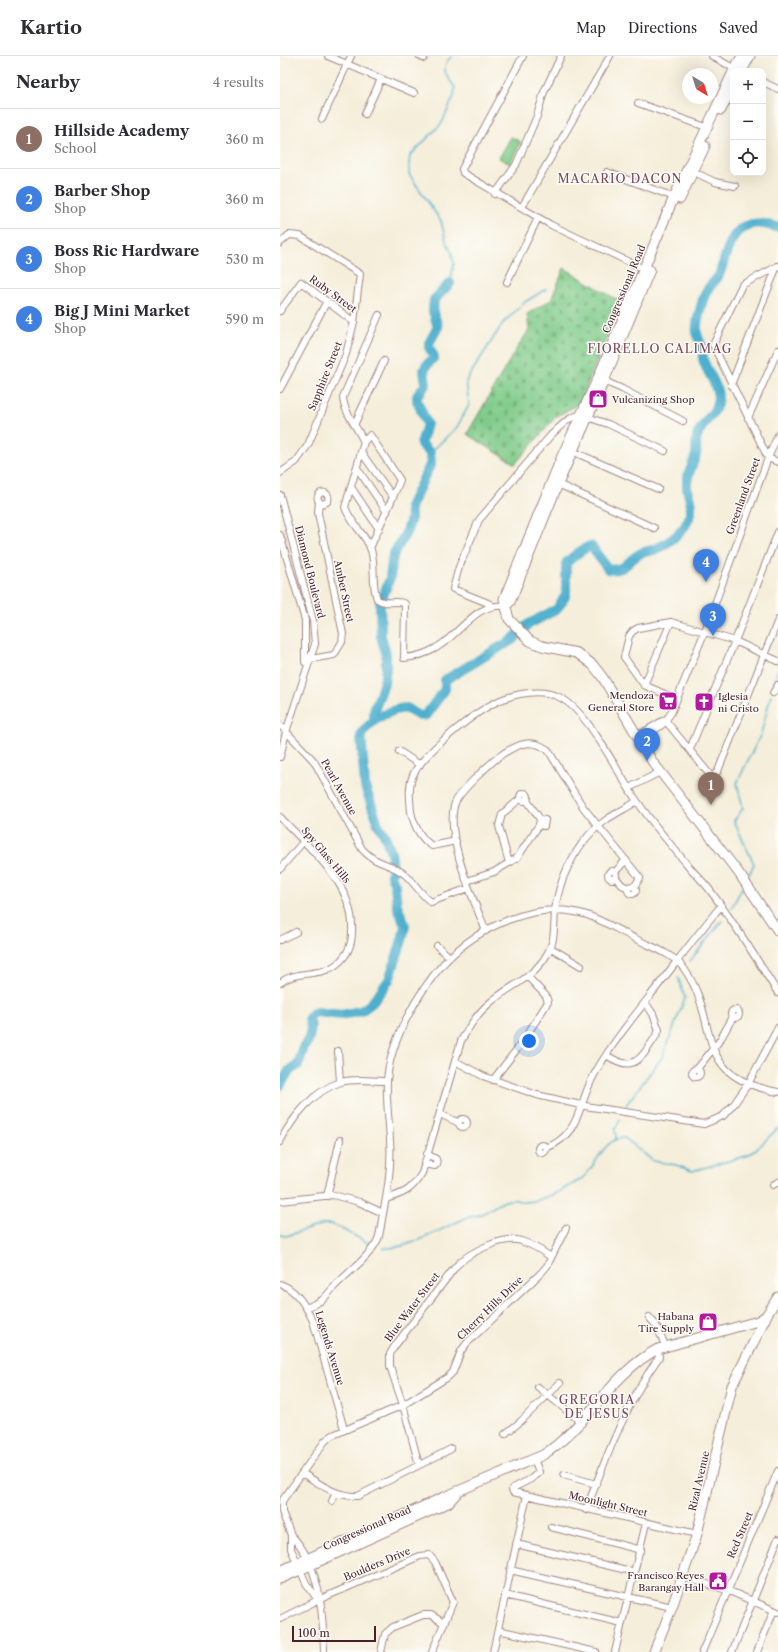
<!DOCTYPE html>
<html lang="en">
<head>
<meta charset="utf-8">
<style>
  :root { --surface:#fff; --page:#f7f7f7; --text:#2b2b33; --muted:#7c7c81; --line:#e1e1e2; --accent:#ea580c }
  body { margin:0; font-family:"Libre Caslon Text",serif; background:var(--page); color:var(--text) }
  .controls { position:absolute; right:12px; top:12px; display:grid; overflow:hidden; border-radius:8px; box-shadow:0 4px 16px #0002 }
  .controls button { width:36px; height:36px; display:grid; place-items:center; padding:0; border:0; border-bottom:1px solid var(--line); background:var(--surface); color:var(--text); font:20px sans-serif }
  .compass { position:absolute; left:402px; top:12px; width:36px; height:36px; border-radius:50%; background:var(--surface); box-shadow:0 4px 16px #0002; rotate:142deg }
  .scale { position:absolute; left:12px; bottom:10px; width:84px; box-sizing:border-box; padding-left:4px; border:2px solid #4a1f2b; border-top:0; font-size:11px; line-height:14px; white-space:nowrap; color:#4a1f2b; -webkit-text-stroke:3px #fdfcf7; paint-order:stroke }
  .you { position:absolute; left:249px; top:985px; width:14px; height:14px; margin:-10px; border:3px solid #fff; border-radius:50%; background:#1a73e8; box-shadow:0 0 0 6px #1a73e833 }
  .badge { display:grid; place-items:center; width:26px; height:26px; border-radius:50%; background:var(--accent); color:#fff; font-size:13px; font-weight:700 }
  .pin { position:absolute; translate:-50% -33px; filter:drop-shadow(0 1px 2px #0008) }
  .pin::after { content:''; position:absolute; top:21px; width:14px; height:12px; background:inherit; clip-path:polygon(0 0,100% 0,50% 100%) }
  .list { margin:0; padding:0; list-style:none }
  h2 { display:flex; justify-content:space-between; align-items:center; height:52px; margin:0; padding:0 16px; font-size:17px }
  h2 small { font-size:13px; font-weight:400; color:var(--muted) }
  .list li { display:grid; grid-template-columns:26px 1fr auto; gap:12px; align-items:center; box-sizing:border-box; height:60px; padding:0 16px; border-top:1px solid var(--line) }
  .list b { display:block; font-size:15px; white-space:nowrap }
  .list p { margin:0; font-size:13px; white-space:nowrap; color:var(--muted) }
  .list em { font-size:13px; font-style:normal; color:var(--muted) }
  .icon { flex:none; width:22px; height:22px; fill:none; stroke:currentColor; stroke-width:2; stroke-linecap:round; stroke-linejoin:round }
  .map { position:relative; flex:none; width:498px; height:1596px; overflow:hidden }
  header { display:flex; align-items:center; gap:24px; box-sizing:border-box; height:56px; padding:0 20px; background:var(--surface); border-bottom:1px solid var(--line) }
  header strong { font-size:19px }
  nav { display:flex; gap:22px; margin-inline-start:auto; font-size:14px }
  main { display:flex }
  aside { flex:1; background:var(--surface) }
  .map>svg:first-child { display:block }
  .grass { fill:#7fcb89; stroke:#64755a }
  .cemetery { fill:url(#cemetery-stones); stroke:#64755a }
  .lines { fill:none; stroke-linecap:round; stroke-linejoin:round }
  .stream { stroke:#4eafcd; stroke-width:1.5 }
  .river { stroke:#4eafcd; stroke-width:10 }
  .minor-casing { stroke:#a08682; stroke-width:8 }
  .secondary-casing { stroke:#a08682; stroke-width:11 }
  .minor { stroke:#fff; stroke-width:6 }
  .secondary { stroke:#fff; stroke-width:9 }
  .labels { text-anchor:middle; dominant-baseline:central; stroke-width:3; stroke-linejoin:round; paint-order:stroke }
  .street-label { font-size:10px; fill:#4a1f2b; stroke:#fdfcf7 }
  .poi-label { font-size:10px; fill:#4a1f2b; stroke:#fdfcf7; text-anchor:end }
  .quarter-label { font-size:12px; letter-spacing:1px; fill:#7c4a5c; stroke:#fdfcf7 }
</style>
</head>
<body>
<header>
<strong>Kartio</strong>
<nav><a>Map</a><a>Directions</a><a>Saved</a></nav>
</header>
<main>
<aside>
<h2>Nearby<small>4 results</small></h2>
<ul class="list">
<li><span class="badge" style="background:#8d6e63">1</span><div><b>Hillside Academy</b><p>School</p></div><em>360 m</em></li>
<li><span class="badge" style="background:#3f7fe0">2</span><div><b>Barber Shop</b><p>Shop</p></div><em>360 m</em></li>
<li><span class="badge" style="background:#3f7fe0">3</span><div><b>Boss Ric Hardware</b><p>Shop</p></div><em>530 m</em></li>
<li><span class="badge" style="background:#3f7fe0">4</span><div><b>Big J Mini Market</b><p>Shop</p></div><em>590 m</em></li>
</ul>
</aside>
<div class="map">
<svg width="498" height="1596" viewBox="0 0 498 1596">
  <defs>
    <pattern id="cemetery-stones" width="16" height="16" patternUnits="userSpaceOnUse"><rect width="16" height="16" fill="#7fcb89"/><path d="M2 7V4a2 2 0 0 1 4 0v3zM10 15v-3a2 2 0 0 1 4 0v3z" fill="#6fae76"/></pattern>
  </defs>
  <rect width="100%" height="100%" fill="#fdfcf7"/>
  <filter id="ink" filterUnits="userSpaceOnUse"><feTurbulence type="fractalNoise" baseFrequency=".025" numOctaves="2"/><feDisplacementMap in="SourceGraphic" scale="8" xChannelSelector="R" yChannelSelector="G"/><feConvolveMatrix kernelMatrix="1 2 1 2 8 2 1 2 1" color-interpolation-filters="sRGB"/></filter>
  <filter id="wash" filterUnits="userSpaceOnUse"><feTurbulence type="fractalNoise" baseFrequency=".012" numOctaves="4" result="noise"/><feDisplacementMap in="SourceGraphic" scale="16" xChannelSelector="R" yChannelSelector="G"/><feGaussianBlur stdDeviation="0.9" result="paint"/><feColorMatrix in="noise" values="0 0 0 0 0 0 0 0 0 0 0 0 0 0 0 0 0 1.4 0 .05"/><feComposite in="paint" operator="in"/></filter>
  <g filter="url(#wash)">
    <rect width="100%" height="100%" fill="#f5eeda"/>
    <!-- grass -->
    <path class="grass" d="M231 81 241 86 230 108 219 102Z"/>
    <!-- cemetery -->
    <path class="cemetery" d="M284 212 341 246 300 347 276 361 235 408 187 378 232 300 249 274 247 258 271 244Z"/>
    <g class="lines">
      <!-- stream -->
      <path class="stream" d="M170 227 174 207 171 195 166 185 161 165 129 118V108L130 100 162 67 174 40 175 32C167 19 158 13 172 0
        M150 397 177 371 189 349 186 325 223 267 245 246 266 233
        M493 632 498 614
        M467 823 474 808 454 765 463 752 457 727 481 678 491 639
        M451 853 463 830
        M410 905 442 865
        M346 1049 383 1000 405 942 398 921
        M336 1084 335 1073 340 1064
        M0 1179 6 1180 44 1168H52L92 1189
        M104 1192C131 1193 159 1173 184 1163 189 1160 196 1161 201 1158 210 1154 219 1146 229 1144 234 1143 239 1145 244 1146 261 1146 285 1133 300 1124 315 1115 323 1080 345 1082L373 1105 396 1109 412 1115 463 1101 476 1094 498 1072"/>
      <!-- river -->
      <path class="river" d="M94 664V655L104 627 106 613V598L101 580 100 548 110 522 113 499 127 475 131 462 130 451 151 407 150 397 141 388 147 368 137 345V340L146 328 144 314 146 310 154 301 149 291V287L158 271 153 255 154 244 170 227
        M0 1030 9 1015 18 1009 24 991 29 983 31 971 29 962 33 957 37 956 61 959 81 955 92 947 109 924 123 881 125 869 117 849 115 829 111 819 113 815 111 796 105 780 98 768 85 730 81 679C90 664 110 653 127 652 134 656 138 662 146 659L165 633V624L232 584 249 568 277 553 286 539V507C293 501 302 492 311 490L328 513C347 516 347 504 361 497 366 495 371 495 376 493 392 485 411 471 411 451 411 443 406 436 407 428 407 418 413 408 416 399 417 393 415 387 417 381 421 366 437 359 438 342 438 328 428 318 424 306 422 302 423 300 423 297 423 289 418 284 417 277 415 268 423 240 428 233 431 228 436 225 439 219 446 203 448 177 466 170 477 165 486 169 498 171"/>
    </g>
  </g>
  <g filter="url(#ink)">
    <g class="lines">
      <defs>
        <path id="minor" d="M48 0 134 37
          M140 0 144 2
          M243 0 182 113 183 117 271 169 364 213
          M432 0 457 14
          M483 26 498 33
          M358 47 426 71
          M85 58 101 23
          M42 63 71 0
          M327 116 394 141
          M414 116 435 126 455 130
          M215 138 236 109 257 60 264 36 281 0
          M242 151 330 0
          M0 187 9 179 20 180 80 218 74 266 66 298 28 389 16 406 0 417
          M227 226 258 162
          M0 255 21 226 74 266
          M99 259 63 341C63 355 78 372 84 386L65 451C70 467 86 478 91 494 96 510 91 527 97 543 106 550 117 543 125 548L124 602C135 601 146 598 156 592 180 579 195 546 225 550
          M322 324 342 333 403 365
          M451 329 497 210
          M0 333 47 245
          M468 362 498 294
          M75 367 104 305
          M84 386 90 379 120 424 113 441
          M292 395 378 433
          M81 396 113 441 90 492
          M488 402 433 289 462 229 498 210
          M488 402 498 406
          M77 412 107 456
          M278 428 374 472
          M71 431 99 473
          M37.5 442a5.5 5.5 0 1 1 11 0a5.5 5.5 0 1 1-11 0Z
          M0 439 33 565 35 588 6 676 0 701
          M0 479 25 564V606
          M212 550 208 547 173 533 179 511 199 464 271 379C279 372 290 359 301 359L328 368 385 395
          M25 604 54 599 62 586 63 578 38 457 39 445
          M364 629 391 566
          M493 637 498 629
          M396 643 364 629 344 601 349 580 353 575 358 572 391 566 455 585 498 605
          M385 664 430 719H434L438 715 498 564
          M0 669 34 705 82 793C96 809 108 806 123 817 134 825 140 838 151 846L189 832
          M357 680 384 664
          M360 685 383 668 391 657 425 575 488 402 498 379
          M410 693 455 585 498 476
          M119 695 140 709
          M349 732 380 716
          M240 741a4 4 0 1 1 8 0a4 4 0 1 1-8 0Z
          M246 743 260 763
          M0 761C30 793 75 828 72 876 72 889 67 900 57 908 40 922 17 913 0 927
          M176 785 152 790C140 782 134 769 131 756 130 743 128 731 133 719 144 696 199 652 223 643 240 637 262 633 279 641 309 655 337 717 357 745 372 767 389 787 406 807 413 816 422 824 429 833 454 866 476 902 498 937
          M229 807 219 770 222 758 240 743
          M0 813 23 786
          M328 819a4 4 0 1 1 8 0a4 4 0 1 1-8 0Z
          M335 816 346 804
          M335 821 342 829 349 832
          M187 825 214 816 237 802 259 769 260 763 265 764 264 770 259 769
          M348 834a4 4 0 1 1 8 0a4 4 0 1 1-8 0Z
          M206 875C194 845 164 778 175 747 180 735 212 705 224 697 239 688 252 682 268 694L303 751 360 822 354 831
          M0 884 16 876
          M157 890 170 901
          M271 892 301 910
          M451 958a4 4 0 1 1 8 0a4 4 0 1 1-8 0Z
          M58 995 60 1026
          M326 999C345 1011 355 1012 368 992 372 986 376 981 379 974L373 958 365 946
          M175 1005 203 1020 257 1039 305 1050 424 1068 443 1060 454 1048 468 1028 498 972
          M417 1013 440 984 453 961
          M412 1017a4 4 0 1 1 8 0a4 4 0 1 1-8 0Z
          M213 1024 241 988 268 946 266 940 248 921
          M160 1058 179 1067
          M179 1067a4 4 0 1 1 8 0a4 4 0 1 1-8 0Z
          M0 1086C12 1062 34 1034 61 1026 75 1022 92 1025 107 1025
          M258 1093a4 4 0 1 1 8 0a4 4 0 1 1-8 0Z
          M266 1092C301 1078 298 1048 314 1019 331 988 355 959 377 931 398 904 419 876 441 850
          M144 1108 155 1110 157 1108 156 1103 147 1098
          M493 1129 498 1126
          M47 1140 60 1084
          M106 1143C125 1137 132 1134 142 1117L181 985C189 970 198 956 212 945 229 931 248 924 262 906 280 882 271 868 277 843 283 814 301 781 326 764 336 757 347 752 357 745
          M0 1145 53 1139 79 1146 103 1157
          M0 1228C16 1233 26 1250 33 1265L64 1373
          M27 1252C32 1249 37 1247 42 1244 48 1239 53 1231 59 1226 72 1213 90 1200 98 1183 101 1175 101 1166 103 1158 108 1134 112 1109 110 1084 109 1064 106 1045 107 1026 109 986 138 936 164 907 198 871 257 843 307 859 324 865 340 875 356 883 372 891 394 898 405 914 442 968 409 1019 498 1036
          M369 1261 376 1269 386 1291
          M258 1331 302 1367
          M225 1378 240 1366 280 1327
          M254 1403 259 1416 251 1423 233 1432 232 1433 233 1436 417 1478
          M139 1409 123 1349 110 1310V1298L114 1291 176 1210C188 1197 223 1179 241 1185 252 1188 262 1195 271 1201
          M22 1417C40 1428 56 1441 78 1440L171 1393
          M284 1419 316 1428
          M52 1445 56 1437
          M306 1454C326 1402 346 1347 379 1301L378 1293
          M271 1471 361 1494
          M11 1479C40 1508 43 1557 44 1596
          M236 1488 355 1516
          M230 1514 392 1551
          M403 1521 447 1534 498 1556
          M225 1539 342 1567
          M42 1550 26 1527 11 1493V1479L2 1456V1445L45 1385 53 1379 123 1349 168 1321 173 1316 181 1295 187 1287 261 1217 267 1210 286 1172
          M0 1563 38 1544 140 1500 149 1499 155 1506 173 1546 152 1596
          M218 1574 316 1596
          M101 1596 105 1578 113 1571 143 1559H151L164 1567
          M213 1596 247 1439
          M335 1596 366 1467
          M422 1596 498 1415
          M452 1596 498 1483
          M477 1596 494 1554"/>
        <path id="secondary" d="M453 15 462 0
          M462 15 470 0
          M453 16 394 141 318 322 282 400 224 543 229 563 250 585 262 590 297 597 313 609 323 622 372 705 458 816 498 875
          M441 54 453 31
          M400 143 425 90
          M225 550 230 546 278 428 324 325 370 214
          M0 1515 164 1441 263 1399C308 1370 332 1316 378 1293L478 1265 486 1260 498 1241
          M0 1523 168 1447 177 1437
          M374 1596 392 1551 417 1478 452 1330 486 1261"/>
      </defs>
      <!-- minor casing -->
      <use href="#minor" class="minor-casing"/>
      <!-- secondary casing -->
      <use href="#secondary" class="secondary-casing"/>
      <!-- minor -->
      <use href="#minor" class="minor"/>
      <!-- secondary -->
      <use href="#secondary" class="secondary"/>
    </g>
  </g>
  <!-- icons -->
  <defs>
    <symbol id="shop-square" viewBox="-11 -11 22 22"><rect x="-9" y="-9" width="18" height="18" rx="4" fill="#b5179e" stroke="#fdfcf7"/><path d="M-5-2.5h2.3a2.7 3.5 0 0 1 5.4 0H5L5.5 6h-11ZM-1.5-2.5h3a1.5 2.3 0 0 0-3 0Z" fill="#fff"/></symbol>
    <symbol id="supermarket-square" viewBox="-11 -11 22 22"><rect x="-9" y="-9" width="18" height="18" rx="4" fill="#b5179e" stroke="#fdfcf7"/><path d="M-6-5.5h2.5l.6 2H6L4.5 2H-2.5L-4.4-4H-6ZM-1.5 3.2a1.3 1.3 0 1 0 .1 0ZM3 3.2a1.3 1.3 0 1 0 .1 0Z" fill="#fff"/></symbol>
    <symbol id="church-square" viewBox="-11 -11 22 22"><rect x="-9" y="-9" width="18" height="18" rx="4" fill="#b5179e" stroke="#fdfcf7"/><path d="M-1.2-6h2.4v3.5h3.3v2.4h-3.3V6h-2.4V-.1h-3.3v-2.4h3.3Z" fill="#fff"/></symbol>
    <symbol id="civic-square" viewBox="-11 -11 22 22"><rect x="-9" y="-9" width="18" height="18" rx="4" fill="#b5179e" stroke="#fdfcf7"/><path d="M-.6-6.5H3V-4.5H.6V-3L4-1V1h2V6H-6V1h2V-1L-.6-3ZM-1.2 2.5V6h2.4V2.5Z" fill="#fff"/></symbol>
  </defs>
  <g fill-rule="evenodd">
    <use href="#shop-square" x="307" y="332" width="22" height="22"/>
    <use href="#supermarket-square" x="377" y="634" width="22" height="22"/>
    <use href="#church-square" x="413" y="635" width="22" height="22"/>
    <use href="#shop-square" x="417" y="1255" width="22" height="22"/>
    <use href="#civic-square" x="427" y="1514" width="22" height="22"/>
  </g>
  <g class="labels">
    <!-- street labels -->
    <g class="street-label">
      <text transform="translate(344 233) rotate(-67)">Congressional Road</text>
      <text transform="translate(53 238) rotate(36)">Ruby Street</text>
      <text transform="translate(45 320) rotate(-68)">Sapphire Street</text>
      <text transform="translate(463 440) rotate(-70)">Greenland Street</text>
      <text transform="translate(30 516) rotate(76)">Diamond Boulevard</text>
      <text transform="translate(64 535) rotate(78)">Amber Street</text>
      <text transform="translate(59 731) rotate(61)">Pearl Avenue</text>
      <text transform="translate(46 799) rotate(50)">Spy Glass Hills</text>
      <text transform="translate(132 1251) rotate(-53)">Blue Water Street</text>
      <text transform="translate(210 1252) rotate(-44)">Cherry Hills Drive</text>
      <text transform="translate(50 1292) rotate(73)">Legends Avenue</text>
      <text transform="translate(419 1425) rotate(-77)">Rizal Avenue</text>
      <text transform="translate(328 1448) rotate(13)">Moonlight Street</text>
      <text transform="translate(87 1472) rotate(-24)">Congressional Road</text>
      <text transform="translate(460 1479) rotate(-67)">Red Street</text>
      <text transform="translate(97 1508) rotate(-23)">Boulders Drive</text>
    </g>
    <!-- poi labels -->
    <g class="poi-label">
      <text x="332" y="343" text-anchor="start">Vulcanizing Shop</text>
      <text x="374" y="639">Mendoza<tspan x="374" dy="12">General Store</tspan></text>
      <text x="438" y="640" text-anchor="start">Iglesia<tspan x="438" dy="12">ni Cristo</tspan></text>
      <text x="414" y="1260">Habana<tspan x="414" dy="12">Tire Supply</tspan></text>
      <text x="424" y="1519">Francisco Reyes<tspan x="424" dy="12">Barangay Hall</tspan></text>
    </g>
    <!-- quarter labels -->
    <g class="quarter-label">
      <text x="340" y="122">MACARIO DACON</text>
      <text x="380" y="292">FIORELLO CALIMAG</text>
      <text x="317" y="1343">GREGORIA<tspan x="317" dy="14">DE JESUS</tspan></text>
    </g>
  </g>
</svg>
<div class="controls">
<button>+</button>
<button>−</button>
<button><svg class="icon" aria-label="locate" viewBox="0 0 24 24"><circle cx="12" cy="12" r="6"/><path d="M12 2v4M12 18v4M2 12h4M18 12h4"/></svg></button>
</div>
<svg class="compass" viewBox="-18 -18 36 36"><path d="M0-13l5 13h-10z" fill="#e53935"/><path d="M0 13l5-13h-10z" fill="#7c7c81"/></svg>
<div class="scale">100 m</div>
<div class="you"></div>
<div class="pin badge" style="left:431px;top:749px;background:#8d6e63">1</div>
<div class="pin badge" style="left:367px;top:705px;background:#3f7fe0">2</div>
<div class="pin badge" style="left:433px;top:580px;background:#3f7fe0">3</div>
<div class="pin badge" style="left:426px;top:526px;background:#3f7fe0">4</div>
</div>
</main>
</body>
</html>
